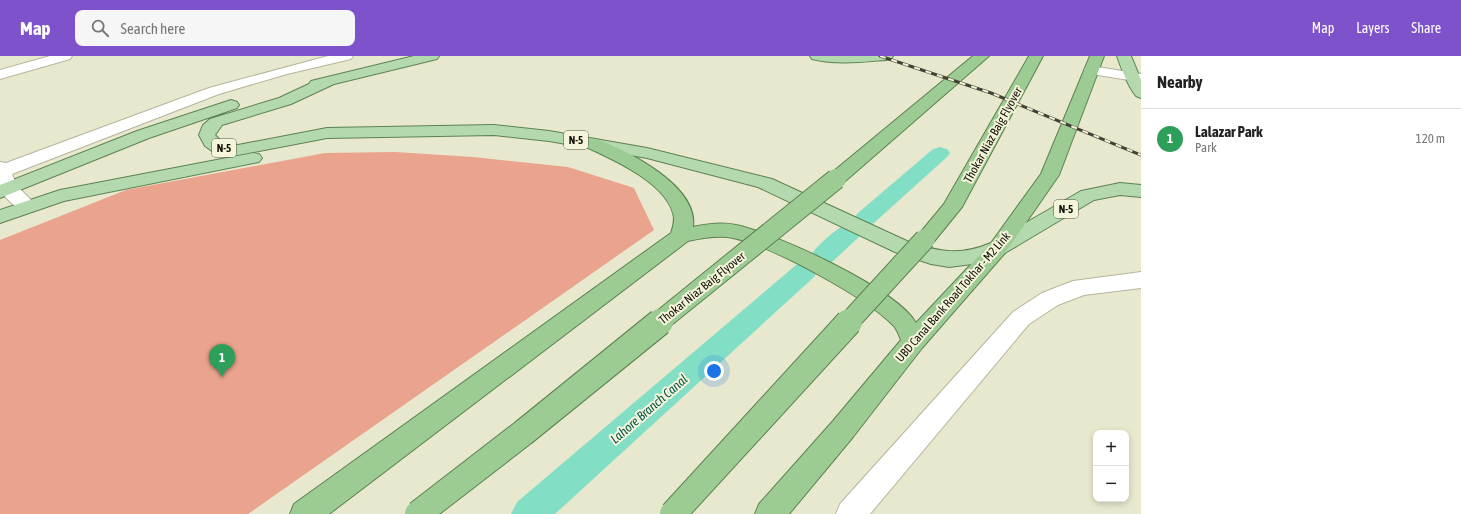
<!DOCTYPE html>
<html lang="en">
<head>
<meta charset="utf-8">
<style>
  :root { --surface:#fff; --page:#f6f6f6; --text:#222; --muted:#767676; --line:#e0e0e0; --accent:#7d52cb }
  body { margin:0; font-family:"Asap Condensed",sans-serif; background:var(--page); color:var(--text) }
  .controls { position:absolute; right:12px; bottom:12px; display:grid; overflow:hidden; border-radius:8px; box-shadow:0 2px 6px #0003 }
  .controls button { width:36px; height:36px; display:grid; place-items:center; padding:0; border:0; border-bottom:1px solid var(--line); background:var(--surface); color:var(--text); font:20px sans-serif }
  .you { position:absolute; left:714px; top:315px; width:14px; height:14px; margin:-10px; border:3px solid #fff; border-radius:50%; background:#1a73e8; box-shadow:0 0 0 6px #1a73e833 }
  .badge { display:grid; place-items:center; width:26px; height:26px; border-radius:50%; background:var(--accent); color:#fff; font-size:13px; font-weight:700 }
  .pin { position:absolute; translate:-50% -33px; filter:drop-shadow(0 1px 2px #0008) }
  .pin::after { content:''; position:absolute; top:21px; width:14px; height:12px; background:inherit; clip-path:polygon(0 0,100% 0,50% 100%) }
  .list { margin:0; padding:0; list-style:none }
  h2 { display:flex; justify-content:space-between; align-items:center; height:52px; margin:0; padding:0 16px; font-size:17px }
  h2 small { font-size:13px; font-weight:400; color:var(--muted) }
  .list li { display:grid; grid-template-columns:26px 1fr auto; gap:12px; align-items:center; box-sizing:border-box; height:60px; padding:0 16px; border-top:1px solid var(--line) }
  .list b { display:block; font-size:15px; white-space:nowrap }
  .list p { margin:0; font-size:13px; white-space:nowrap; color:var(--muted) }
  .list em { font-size:13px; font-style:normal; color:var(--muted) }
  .icon { flex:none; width:22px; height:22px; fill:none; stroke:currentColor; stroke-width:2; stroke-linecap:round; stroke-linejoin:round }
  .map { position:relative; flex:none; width:1141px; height:458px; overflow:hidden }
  header { display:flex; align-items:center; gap:24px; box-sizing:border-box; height:56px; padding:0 20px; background:var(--accent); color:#fff }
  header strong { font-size:19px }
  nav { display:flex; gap:22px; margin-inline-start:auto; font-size:14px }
  .search { width:280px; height:36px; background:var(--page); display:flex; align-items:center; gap:10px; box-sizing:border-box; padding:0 14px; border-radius:8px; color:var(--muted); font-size:15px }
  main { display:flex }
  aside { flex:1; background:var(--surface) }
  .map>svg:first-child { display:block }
  .green { fill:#eaa38c }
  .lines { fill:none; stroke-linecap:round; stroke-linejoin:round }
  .canal { fill:#82dfc6; fill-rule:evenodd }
  .minor-casing { stroke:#b6b59d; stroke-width:2 }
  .primary-casing { stroke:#5c8251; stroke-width:2 }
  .trunk-casing { stroke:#5c8251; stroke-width:2 }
  .minor { fill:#fff; fill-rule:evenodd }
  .primary { fill:#b5d9ae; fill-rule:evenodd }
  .trunk { fill:#9ccc93; fill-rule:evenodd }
  .rail-casing { stroke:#424134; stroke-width:3 }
  .rail { stroke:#f5f5db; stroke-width:2; stroke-dasharray:6; stroke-linecap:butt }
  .trunk-bridge-far1-casing { stroke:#5c8251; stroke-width:22; stroke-linecap:butt }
  .trunk-bridge-casing { stroke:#5c8251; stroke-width:28; stroke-linecap:butt }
  .trunk-bridge-far1 { stroke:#9ccc93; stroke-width:20 }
  .trunk-bridge { stroke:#9ccc93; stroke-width:26 }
  .labels { text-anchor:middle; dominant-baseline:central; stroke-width:4; stroke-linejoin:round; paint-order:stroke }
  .shield { fill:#f5f5db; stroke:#575648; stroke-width:1 }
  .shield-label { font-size:11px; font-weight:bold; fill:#131209 }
  .street-label { font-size:12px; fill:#131209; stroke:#f5f5db }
  .water-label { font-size:13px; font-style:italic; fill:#075949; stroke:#f5f5db }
</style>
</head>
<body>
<header>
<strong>Map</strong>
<div class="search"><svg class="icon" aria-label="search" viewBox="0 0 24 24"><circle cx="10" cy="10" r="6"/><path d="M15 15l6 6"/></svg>Search here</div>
<nav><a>Map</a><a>Layers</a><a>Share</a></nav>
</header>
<main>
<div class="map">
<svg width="1141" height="458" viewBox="0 0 1141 458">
  <rect width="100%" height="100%" fill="#e8e8ce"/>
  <!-- green -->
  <path class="green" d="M395 96 473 101 568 111 634 132 654 174 248 458H0V184L126 134 325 97Z"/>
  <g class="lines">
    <!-- canal -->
    <path class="canal" d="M940 91 947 93 950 97 947 101 874 167 866 170 858 167 854 162 858 157 933 93Z
      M852 166 860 168 864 174 860 180 830 208 821 211 812 208 809 202C816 190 838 170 852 166Z
      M805 206 814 209 818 215 814 221 555 458H511L517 446 796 209Z"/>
    <defs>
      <path id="minor" d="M50 0H72L70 3 0 23V14Z
        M328 0H353L351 3 287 18 219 38 12 118 17 130 37 150 34 154C20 158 8 145 0 134V106L6 107 209 32Z
        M1091 10 1141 18V26L1086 17 1084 14 1086 11Z
        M1141 216V232L1084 239 1058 249 1029 268 870 458H836L840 448 1013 256 1042 237 1073 225Z"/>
      <path id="primary" d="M414 0H439L437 3 334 28 291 48 222 69 215 79 223 87 238 89 327 72 494 69 549 75 647 92 772 123 909 186C940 196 960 200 991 187L1081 135 1120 127 1141 129V141L1120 139 1094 144 1005 197 980 207 949 211 931 208 895 196 758 131 647 102 549 85 494 79 327 82 238 99 212 95 205 90 199 79 203 69 210 63 279 42 309 28 311 25Z
        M810 0H893L891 3 886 4C861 6 836 9 812 3Z
        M1117 0H1131L1141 24V42L1136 40C1127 28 1122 14 1117 0Z
        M231 44 237 46 239 49 237 52 149 82 0 142V129L137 75Z
        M253 97 259 98 262 102 259 106 64 145 0 167V154L60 134Z"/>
      <path id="trunk" d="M973 0H989L843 127 836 129 829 127 827 123 829 119Z
        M1029 0H1043L962 151 932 188 925 190 918 188 915 183 944 148Z
        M1090 0H1104L1059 119 1005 197 922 292 853 381 789 458H755L759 448 833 365 901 284C899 279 897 274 894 270 866 241 772 190 733 182 719 179 702 182 688 185L329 458H290L294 448 671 177C673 172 674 167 674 162 670 128 612 103 586 91L583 87 586 83C597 81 608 88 618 92 644 105 698 135 693 171 706 168 723 166 736 169 775 177 897 233 916 267L991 187 1041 118Z"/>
    </defs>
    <!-- minor casing -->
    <use href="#minor" class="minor-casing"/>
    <!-- primary casing -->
    <use href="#primary" class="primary-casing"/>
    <!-- trunk casing -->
    <use href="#trunk" class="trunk-casing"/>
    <!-- minor -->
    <use href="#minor" class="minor"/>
    <!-- primary -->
    <use href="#primary" class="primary"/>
    <!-- trunk -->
    <use href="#trunk" class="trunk"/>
    <defs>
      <path id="rail" d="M880 0 991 37 1141 99"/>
    </defs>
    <!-- rail casing -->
    <use href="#rail" class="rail-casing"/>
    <!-- rail -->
    <use href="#rail" class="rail"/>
    <defs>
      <path id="trunk-bridge-far1" d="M658 267 836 123
        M848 267 925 183"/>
      <path id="trunk-bridge" d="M418 458 523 377 660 266
        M673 458 849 266"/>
    </defs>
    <!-- trunk-bridge-far1 casing -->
    <use href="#trunk-bridge-far1" class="trunk-bridge-far1-casing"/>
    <!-- trunk-bridge casing -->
    <use href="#trunk-bridge" class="trunk-bridge-casing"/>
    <!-- trunk-bridge-far1 -->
    <use href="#trunk-bridge-far1" class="trunk-bridge-far1"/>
    <!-- trunk-bridge -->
    <use href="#trunk-bridge" class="trunk-bridge"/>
  </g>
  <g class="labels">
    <!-- shield labels -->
    <g class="shield">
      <rect x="564" y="75" width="24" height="18" rx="3"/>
      <rect x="212" y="83" width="24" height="18" rx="3"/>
      <rect x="1054" y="144" width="24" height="18" rx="3"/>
    </g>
    <g class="shield-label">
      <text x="576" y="84">N-5</text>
      <text x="224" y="92">N-5</text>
      <text x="1066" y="153">N-5</text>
    </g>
    <!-- street labels -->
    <g class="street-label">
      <text transform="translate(993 79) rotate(-61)">Thokar Niaz Baig Flyover</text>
      <text transform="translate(702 232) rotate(-39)">Thokar Niaz Baig Flyover</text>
      <text transform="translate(953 241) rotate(-49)">UBD Canal Bank Road Tokhar - M2 Link</text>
    </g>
    <!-- water labels -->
    <g class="water-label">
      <text transform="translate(649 353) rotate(-41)">Lahore Branch Canal</text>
    </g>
  </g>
</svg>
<div class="controls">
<button>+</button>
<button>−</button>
</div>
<div class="you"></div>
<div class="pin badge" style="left:222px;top:321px;background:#2e9e5b">1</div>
</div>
<aside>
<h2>Nearby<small></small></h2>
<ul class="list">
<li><span class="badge" style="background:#2e9e5b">1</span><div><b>Lalazar Park</b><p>Park</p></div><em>120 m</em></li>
</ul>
</aside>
</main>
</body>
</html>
